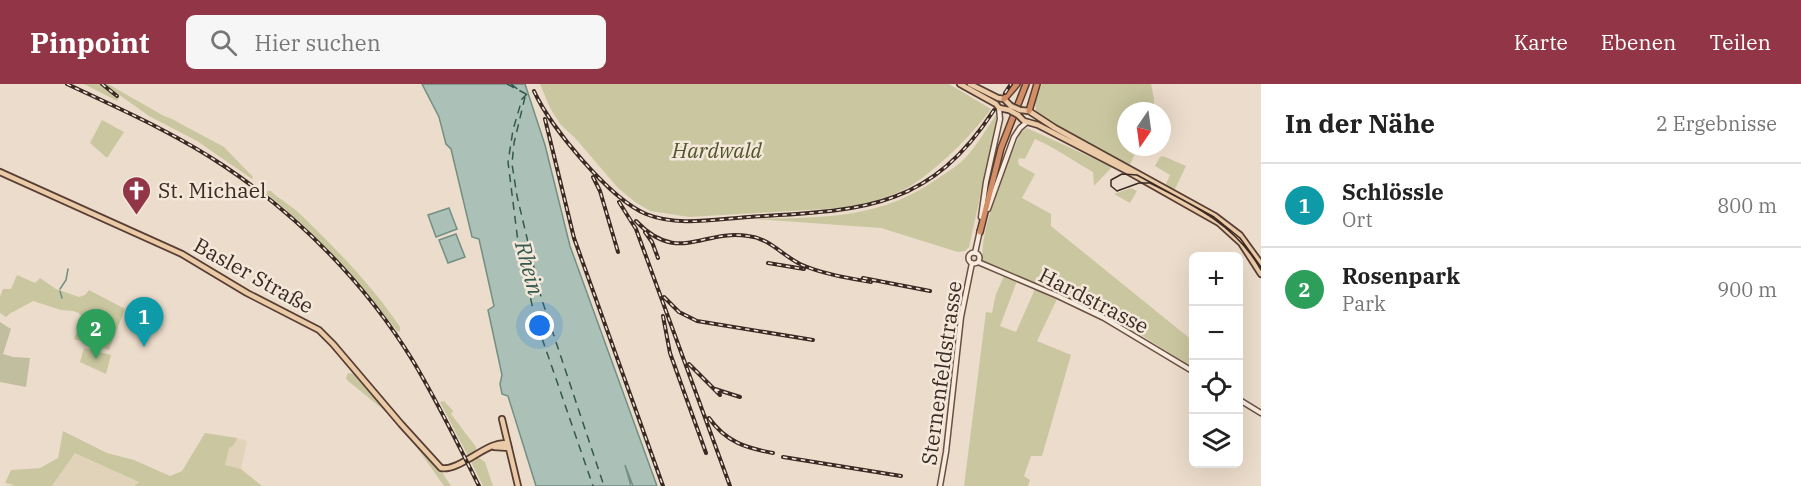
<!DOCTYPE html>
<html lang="de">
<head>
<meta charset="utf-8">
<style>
  :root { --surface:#fff; --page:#f6f6f6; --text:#222; --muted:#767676; --line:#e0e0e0; --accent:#923546 }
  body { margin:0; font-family:"IBM Plex Serif",serif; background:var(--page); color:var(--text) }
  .controls { position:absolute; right:18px; bottom:18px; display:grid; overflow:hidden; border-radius:9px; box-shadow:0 6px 24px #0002 }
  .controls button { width:54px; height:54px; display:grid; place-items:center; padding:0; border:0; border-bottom:2px solid var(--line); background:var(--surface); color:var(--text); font:30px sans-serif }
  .compass { position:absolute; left:1117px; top:18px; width:54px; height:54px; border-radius:50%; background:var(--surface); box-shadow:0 6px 24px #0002; rotate:193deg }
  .you { position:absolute; left:540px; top:242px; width:21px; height:21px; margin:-15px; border:4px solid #fff; border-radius:50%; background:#1a73e8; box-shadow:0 0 0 9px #1a73e833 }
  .badge { display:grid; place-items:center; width:39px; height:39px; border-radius:50%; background:var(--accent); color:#fff; font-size:20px; font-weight:700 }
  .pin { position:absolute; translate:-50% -50px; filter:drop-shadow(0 2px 3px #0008) }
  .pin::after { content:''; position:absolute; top:32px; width:21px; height:18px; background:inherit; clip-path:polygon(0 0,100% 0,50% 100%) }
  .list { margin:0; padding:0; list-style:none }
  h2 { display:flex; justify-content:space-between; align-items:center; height:78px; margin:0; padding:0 24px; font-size:26px }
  h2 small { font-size:20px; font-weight:400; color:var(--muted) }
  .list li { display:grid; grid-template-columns:39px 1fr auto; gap:18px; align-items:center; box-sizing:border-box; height:84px; padding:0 24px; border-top:2px solid var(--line) }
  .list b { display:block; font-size:22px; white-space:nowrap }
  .list p { margin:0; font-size:20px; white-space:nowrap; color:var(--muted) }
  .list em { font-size:20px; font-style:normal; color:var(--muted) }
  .icon { flex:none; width:33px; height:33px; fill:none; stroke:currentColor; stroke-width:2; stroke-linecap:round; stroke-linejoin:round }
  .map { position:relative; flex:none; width:1261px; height:402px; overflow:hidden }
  header { display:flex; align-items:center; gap:36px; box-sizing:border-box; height:84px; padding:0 30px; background:var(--accent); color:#fff }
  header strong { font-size:28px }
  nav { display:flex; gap:33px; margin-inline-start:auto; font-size:21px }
  .search { width:420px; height:54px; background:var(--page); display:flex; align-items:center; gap:15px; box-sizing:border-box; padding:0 21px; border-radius:9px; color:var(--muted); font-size:22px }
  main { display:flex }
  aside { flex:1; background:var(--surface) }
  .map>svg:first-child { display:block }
  .farmland { fill:#e1d3b9 }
  .green { fill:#cac7a0 }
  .cemetery { fill:#c0be9e }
  .water { fill:#abc1b7; stroke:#728f83; stroke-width:1.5 }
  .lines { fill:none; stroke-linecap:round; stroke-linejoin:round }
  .stream { stroke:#728f83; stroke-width:1.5 }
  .ferry { stroke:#33584f; stroke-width:1.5; stroke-dasharray:8 6; stroke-linecap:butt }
  .secondary-casing { stroke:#6a5043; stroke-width:7 }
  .primary-casing { stroke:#573e34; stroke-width:8 }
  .highway-casing { stroke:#573e34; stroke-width:8 }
  .secondary { stroke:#f7ebde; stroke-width:4 }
  .primary { stroke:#ebcaa7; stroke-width:4.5 }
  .highway { stroke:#d38e65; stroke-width:5 }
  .tram { stroke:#3a2a23; stroke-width:1.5 }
  .rail-casing { stroke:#3a2a23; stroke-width:4 }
  .rail { stroke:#f4e8db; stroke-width:1.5; stroke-dasharray:4.5; stroke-linecap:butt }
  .primary-bridge-casing { stroke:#573e34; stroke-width:8; stroke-linecap:butt }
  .primary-bridge { stroke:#ebcaa7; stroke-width:4.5 }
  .labels { text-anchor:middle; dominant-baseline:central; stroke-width:5; stroke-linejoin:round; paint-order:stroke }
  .park-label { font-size:21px; font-style:italic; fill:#52552b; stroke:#f4e8db }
  .poi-label { font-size:21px; fill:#3a2a23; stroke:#f4e8db; text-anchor:start }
  .street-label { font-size:21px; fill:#3a2a23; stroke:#f4e8db }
  .water-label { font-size:22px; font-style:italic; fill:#33584f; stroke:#f4e8db }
</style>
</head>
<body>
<header>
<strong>Pinpoint</strong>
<div class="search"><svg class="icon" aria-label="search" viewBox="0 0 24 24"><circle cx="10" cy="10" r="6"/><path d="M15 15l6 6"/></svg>Hier suchen</div>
<nav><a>Karte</a><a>Ebenen</a><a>Teilen</a></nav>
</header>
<main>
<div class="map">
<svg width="1261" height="402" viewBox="0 0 1261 402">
  <rect width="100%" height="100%" fill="#ecdccb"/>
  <!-- farmland -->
  <path class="farmland" d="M237 354 247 357 241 385 225 382 229 363 234 361Z
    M75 368 139 398 134 402H52Z"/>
  <!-- green -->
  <path class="green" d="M84 0H101L119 14 117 17Z
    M104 0H108L164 32 170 34 224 63 253 93 252 95 197 57 149 32Z
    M540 0H949L991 25C973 50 934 89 907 104 887 115 864 120 841 124L689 133 650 127 635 118 618 104 576 55 560 40 550 24Z
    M1042 0H1151L1154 15 1153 27H1126V63H1138L1129 83 1048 36 1036 27 1035 16Z
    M996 31 997 36 969 163 965 167 958 168 881 144 755 135C823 133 878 136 937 95 947 88 958 82 966 73 978 60 986 45 996 31Z
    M102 36 124 48 107 74 90 59Z
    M1027 44 1112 83 1094 102 1093 88C1073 77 1056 64 1035 55L1025 75 1020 74 1018 76 1019 81 1035 90 1022 114 1051 130V142L1193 257V284L1105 228 983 177C978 148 1008 77 1021 48Z
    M1163 72 1186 82 1174 107 1165 102 1170 91 1155 82 1160 73Z
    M1131 104 1137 107 1130 119 1114 110Z
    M267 107H271C280 116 291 121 300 130 336 165 372 201 400 243V247L398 248C358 197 317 150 266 109Z
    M17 191 35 199 40 194 56 205 79 213 85 211 89 206 125 225 109 266 74 255 82 234 79 229 73 227 61 226 33 217 13 228H12L6 233 0 229V213L3 205H11Z
    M1004 192 1017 197 1000 242 1016 248 1035 205 1057 215 1037 257 1071 271 1042 372H1031L1024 392 1030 396 1028 402H964L986 228 992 229 996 210Z
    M84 264 111 271 106 290 80 278Z
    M348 289 354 290 390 331 348 297 346 294Z
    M444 317 453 327 451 330 476 363V366L468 372 440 318Z
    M63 347 107 369 134 376 170 392 182 387 205 349 237 354 234 361 229 364 225 381 241 385 262 402H134L139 398 75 369 52 402H4L15 401 5 399 11 386 40 384 58 374Z
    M408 351 442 388 451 402H444Z
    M478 373 485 378 493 402H483L471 378Z"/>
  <!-- cemetery -->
  <path class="cemetery" d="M0 238 11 245 3 270 13 273 30 274 26 303 0 298Z"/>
  <!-- water -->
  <path class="water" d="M422 0H525L545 61 570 162 657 402H633L625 381 631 402H536L508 312 502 310 500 300 502 291 488 226 494 222 479 155 472 153 451 65 446 60 439 33Z
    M449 124 457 145 436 153 428 131Z
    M456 150 465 173 448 179 439 156Z"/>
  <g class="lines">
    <!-- stream -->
    <path class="stream" d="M60 205 66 196 68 185
      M60 207 62 214"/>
    <!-- ferry -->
    <path class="ferry" d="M507 0 526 10
      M511 0 520 7
      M527 10 522 15 513 46 508 78 518 158 535 234 593 402
      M525 13 514 59 512 80 517 112 541 213 604 402"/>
    <defs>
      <path id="secondary" d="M988 125 1014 53 1020 44 1027 38
        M981 133 986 98 1000 35 999 24
        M968.5 174a5.5 5.5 0 1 1 11 0a5.5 5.5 0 1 1-11 0Z
        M975 169 980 146
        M978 178 1058 212 1104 234 1194 288
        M1238 315 1261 329
        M940 402 946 368 961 233 972 179"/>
      <path id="primary" d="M960 0 996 20 999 24 1009 26
        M970 0 998 14 1004 15 1011 22
        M1020 26 1029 27 1055 44 1215 132 1240 151 1261 180
        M1018 31 1024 37 1038 41 1127 87 1219 139 1241 159 1261 190
        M0 88 182 170 247 209 319 246 333 260 401 340 441 384C460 388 490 354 508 360
        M502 335 518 402
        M494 363 509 364"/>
      <path id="highway" d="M1004 15 1017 0
        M1029 27 1037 0
        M980 148 1001 64 1026 0"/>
    </defs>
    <!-- secondary casing -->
    <use href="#secondary" class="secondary-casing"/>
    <!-- primary casing -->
    <use href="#primary" class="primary-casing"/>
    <!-- highway casing -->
    <use href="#highway" class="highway-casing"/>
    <!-- secondary -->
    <use href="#secondary" class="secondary"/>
    <!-- primary -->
    <use href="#primary" class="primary"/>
    <!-- highway -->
    <use href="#highway" class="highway"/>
    <!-- tram -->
    <path class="tram" d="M1261 183 1240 154 1214 133 1137 91 1122 90 1111 96V102L1117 107 1139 99H1150C1194 121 1237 142 1261 186"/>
    <defs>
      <path id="rail" d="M67 0C120 25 175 49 224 82 299 132 366 200 413 277 437 317 458 360 479 402
        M102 0 117 12
        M534 7C550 43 610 115 646 130 678 143 716 135 749 133 858 126 928 128 994 26
        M1005 9 1011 0
        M545 35 574 154 663 402
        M593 93 600 107 618 168
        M619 118 636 145 730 402
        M636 137C678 181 702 145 748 152 769 154 782 171 800 180 822 190 848 194 871 198
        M645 148 652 158 658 174
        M768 179 804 185
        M863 194 930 207
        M664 213 679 228 697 237 813 256
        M663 232 670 269 706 369
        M689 280 720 311
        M715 305 740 313
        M709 334C726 358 746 364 773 369
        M783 373 901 392"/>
    </defs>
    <!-- rail casing -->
    <use href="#rail" class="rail-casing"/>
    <!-- rail -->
    <use href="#rail" class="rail"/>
    <defs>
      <path id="primary-bridge" d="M1011 22 1020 26
        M1009 26 1018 31"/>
    </defs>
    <!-- primary-bridge casing -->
    <use href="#primary-bridge" class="primary-bridge-casing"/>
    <!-- primary-bridge -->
    <use href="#primary-bridge" class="primary-bridge"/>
  </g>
  <!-- icons -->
  <defs>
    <symbol id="church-pin" viewBox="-11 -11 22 30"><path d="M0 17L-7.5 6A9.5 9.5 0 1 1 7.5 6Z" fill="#923546" stroke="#f4e8db"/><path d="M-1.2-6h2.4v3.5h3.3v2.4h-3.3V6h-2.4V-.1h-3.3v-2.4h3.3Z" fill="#fff"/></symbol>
  </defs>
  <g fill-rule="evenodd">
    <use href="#church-pin" x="120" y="90" width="33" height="45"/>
  </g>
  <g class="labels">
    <!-- park labels -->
    <g class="park-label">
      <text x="717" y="66">Hardwald</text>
    </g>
    <!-- poi labels -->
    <g class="poi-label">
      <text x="158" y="106">St. Michael</text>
    </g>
    <!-- street labels -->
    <g class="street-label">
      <text transform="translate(254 191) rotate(29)">Basler Straße</text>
      <text transform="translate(1094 216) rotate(27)">Hardstrasse</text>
      <text transform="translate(941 289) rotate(-82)">Sternenfeldstrasse</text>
    </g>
    <!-- water labels -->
    <g class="water-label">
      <text transform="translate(530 184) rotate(75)">Rhein</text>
    </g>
  </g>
</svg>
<div class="controls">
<button>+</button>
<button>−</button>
<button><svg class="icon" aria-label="locate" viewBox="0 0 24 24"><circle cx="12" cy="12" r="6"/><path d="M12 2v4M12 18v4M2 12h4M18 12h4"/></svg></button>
<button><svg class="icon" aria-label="layers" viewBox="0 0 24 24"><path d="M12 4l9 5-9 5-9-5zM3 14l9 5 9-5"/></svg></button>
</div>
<svg class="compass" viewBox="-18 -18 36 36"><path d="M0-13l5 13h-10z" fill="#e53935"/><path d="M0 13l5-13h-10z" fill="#767676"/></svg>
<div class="you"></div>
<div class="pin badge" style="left:144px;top:263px;background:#0f9aa8">1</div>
<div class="pin badge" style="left:96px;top:275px;background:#2e9e5b">2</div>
</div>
<aside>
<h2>In der Nähe<small>2 Ergebnisse</small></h2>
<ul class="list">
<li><span class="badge" style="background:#0f9aa8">1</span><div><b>Schlössle</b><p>Ort</p></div><em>800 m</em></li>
<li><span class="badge" style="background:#2e9e5b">2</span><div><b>Rosenpark</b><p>Park</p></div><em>900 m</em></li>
</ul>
</aside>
</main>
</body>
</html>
